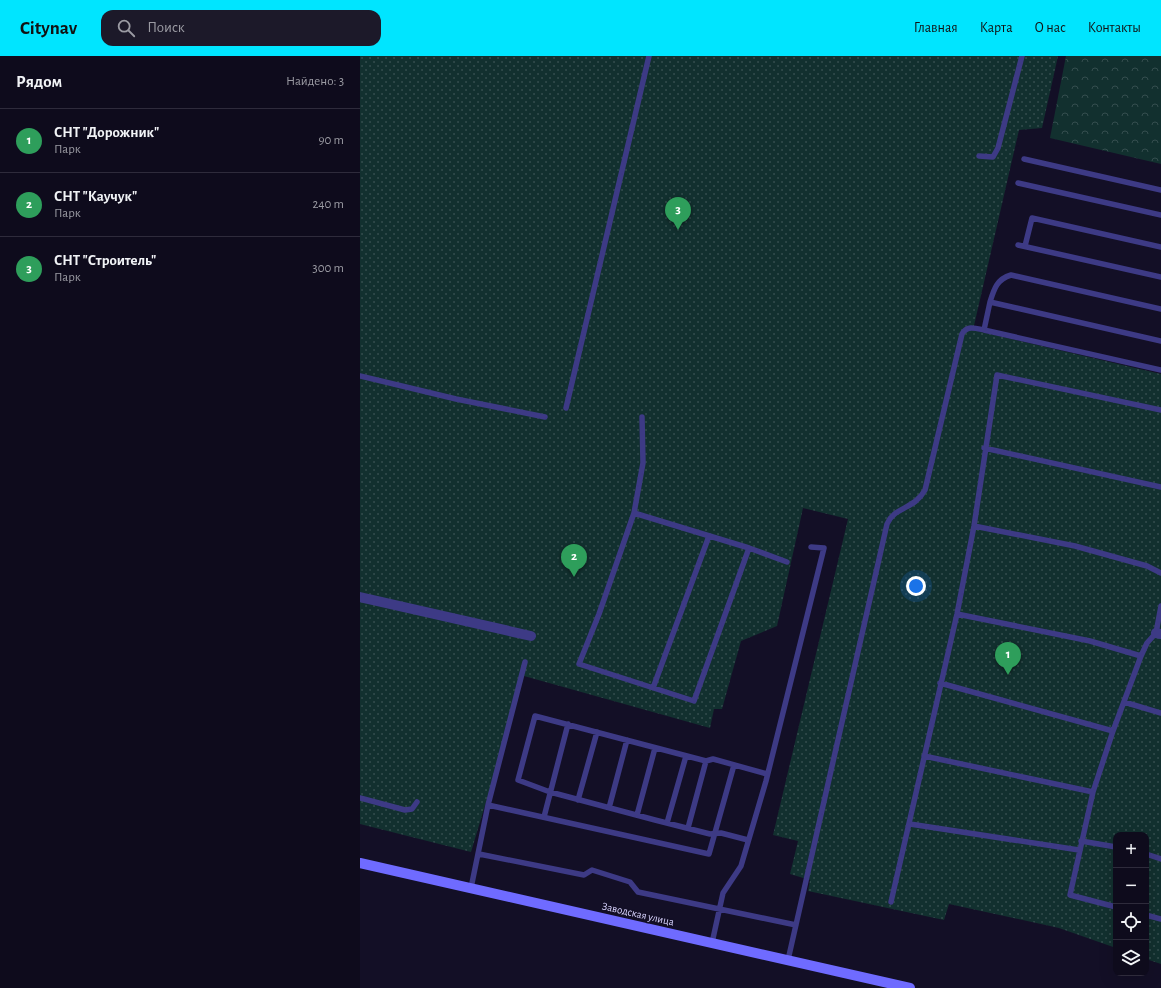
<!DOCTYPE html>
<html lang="ru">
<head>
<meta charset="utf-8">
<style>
  :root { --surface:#0e0b1c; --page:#1c1929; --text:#f1f3f6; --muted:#9b9ba3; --line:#2e2b3b; --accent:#00e5ff }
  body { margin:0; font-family:"Alegreya Sans",sans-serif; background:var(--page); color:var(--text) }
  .controls { position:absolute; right:12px; bottom:12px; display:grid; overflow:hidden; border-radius:8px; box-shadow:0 4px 16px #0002 }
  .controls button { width:36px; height:36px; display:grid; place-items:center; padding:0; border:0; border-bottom:1px solid var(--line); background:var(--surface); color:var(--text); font:20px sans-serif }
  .you { position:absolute; left:556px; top:530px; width:14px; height:14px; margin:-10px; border:3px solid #fff; border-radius:50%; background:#1a73e8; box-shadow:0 0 0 6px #1a73e833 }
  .badge { display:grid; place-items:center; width:26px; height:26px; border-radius:50%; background:var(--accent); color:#fff; font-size:13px; font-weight:700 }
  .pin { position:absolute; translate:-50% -33px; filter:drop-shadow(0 1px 2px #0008) }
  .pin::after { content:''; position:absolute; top:21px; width:14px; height:12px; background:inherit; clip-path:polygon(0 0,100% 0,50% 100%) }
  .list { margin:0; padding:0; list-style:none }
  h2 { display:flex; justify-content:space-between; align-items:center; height:52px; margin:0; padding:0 16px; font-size:17px }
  h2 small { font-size:13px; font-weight:400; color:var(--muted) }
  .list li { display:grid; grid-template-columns:26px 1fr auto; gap:12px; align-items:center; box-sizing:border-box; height:64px; padding:0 16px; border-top:1px solid var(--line) }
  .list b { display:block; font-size:15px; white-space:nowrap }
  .list p { margin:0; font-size:13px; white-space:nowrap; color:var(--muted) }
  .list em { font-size:13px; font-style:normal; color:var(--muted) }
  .icon { flex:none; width:22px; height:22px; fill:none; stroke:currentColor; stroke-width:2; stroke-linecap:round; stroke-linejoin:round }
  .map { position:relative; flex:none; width:801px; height:932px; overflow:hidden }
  header { display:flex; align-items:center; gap:24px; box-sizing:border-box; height:56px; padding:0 20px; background:var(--accent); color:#111 }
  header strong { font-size:19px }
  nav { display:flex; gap:22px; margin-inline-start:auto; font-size:14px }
  .search { width:280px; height:36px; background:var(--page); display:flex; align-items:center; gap:10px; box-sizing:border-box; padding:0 14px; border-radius:12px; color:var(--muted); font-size:15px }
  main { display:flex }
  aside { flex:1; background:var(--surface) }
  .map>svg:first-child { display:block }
  .grass { fill:url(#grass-dots) }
  .forest { fill:url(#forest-crowns) }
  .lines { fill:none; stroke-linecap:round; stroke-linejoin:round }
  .service { stroke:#3d3a85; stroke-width:5.5 }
  .minor { stroke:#3d3a85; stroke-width:10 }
  .secondary { stroke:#6f6bff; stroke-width:10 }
  .labels { text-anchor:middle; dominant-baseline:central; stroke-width:3; stroke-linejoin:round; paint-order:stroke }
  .street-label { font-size:11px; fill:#d9d4ff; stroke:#130f26 }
</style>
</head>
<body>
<header>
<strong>Citynav</strong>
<div class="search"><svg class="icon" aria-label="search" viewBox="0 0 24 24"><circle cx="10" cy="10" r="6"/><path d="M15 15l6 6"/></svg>Поиск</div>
<nav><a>Главная</a><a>Карта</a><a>О нас</a><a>Контакты</a></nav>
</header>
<main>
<aside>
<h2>Рядом<small>Найдено: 3</small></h2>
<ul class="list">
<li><span class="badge" style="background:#2e9e5b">1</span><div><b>СНТ &quot;Дорожник&quot;</b><p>Парк</p></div><em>90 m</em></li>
<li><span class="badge" style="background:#2e9e5b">2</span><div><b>СНТ &quot;Каучук&quot;</b><p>Парк</p></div><em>240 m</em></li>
<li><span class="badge" style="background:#2e9e5b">3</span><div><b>СНТ &quot;Строитель&quot;</b><p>Парк</p></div><em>300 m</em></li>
</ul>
</aside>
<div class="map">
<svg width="801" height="932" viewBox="0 0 801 932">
  <defs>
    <pattern id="grass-dots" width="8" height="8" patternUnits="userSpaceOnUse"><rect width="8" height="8" fill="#12302f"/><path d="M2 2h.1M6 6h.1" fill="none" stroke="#344d4e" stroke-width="1.8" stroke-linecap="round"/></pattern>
    <pattern id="forest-crowns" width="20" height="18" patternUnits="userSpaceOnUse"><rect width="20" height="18" fill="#12302f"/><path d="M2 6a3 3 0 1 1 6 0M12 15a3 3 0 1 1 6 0" fill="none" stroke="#344d4e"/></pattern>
  </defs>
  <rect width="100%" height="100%" fill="#130f26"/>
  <!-- grass -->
  <path class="grass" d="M0 0H698L682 72 659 74 613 274 801 318V908L786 903V779H756V892L699 872 589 848 584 864 448 835 450 824 430 818 438 785 413 779 488 463 443 452 417 570 381 585 362 653H354L350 672 164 620 111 796 0 768Z"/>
  <!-- forest -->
  <path class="forest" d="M706 0H801V108L690 82Z"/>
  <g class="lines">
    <!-- service -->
    <path class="service" d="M619 100 633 101 638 92 662 0
      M664 103 801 134
      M658 127 801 159
      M658 189 801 221
      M665 190 672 162 801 191
      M630 246C634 233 637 223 651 219L801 253
      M801 285 630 246 624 274 801 314
      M0 320 96 343 185 361
      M206 352 289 0
      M624 392 801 431
      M274 457 389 492 334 645 219 608 239 558 274 457 283 407 282 361
      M614 470 715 490 787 510 801 517
      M389 492 427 506
      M597 558 730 585 781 600
      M580 627 753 675
      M293 632 349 480
      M764 646 801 657
      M564 700 733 736
      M0 742 45 754 52 753 57 746
      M218 744 237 676
      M128 749 349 798 374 709
      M249 752 267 684
      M277 759 295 692
      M184 761 208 668
      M307 767 326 700
      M550 768 719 794
      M328 772 346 705
      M388 784 361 777 350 778 295 764 190 736 158 724 175 660 346 705 353 703 407 718
      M721 785 756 791
      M119 798 224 819 232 814 270 826 278 836 436 869
      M786 798 801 803
      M111 832 128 749 165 606
      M531 846 597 558 614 470 637 319 801 354
      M756 851 710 839 733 736 753 675 781 600 787 587 796 577 801 550
      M786 859 801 863
      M352 887 363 837 381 810 406 725 464 492 451 491
      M428 904 527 468C535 450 554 454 565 434L602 278C607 269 615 272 624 274"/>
    <!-- minor -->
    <path class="minor" d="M0 541 171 580
      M796 577 801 578"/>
    <!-- secondary -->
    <path class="secondary" d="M0 807 550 932"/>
  </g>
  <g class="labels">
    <!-- street labels -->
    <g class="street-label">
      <text transform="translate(278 858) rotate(13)">Заводская улица</text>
    </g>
  </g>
</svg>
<div class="controls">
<button>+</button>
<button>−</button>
<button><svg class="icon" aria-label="locate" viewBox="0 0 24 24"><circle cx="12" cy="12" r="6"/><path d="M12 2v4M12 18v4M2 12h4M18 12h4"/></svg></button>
<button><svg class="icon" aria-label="layers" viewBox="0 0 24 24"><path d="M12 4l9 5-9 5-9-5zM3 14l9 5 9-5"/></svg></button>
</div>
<div class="you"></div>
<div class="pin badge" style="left:648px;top:619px;background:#2e9e5b">1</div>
<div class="pin badge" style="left:214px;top:521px;background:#2e9e5b">2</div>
<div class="pin badge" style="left:318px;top:174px;background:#2e9e5b">3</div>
</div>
</main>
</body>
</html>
